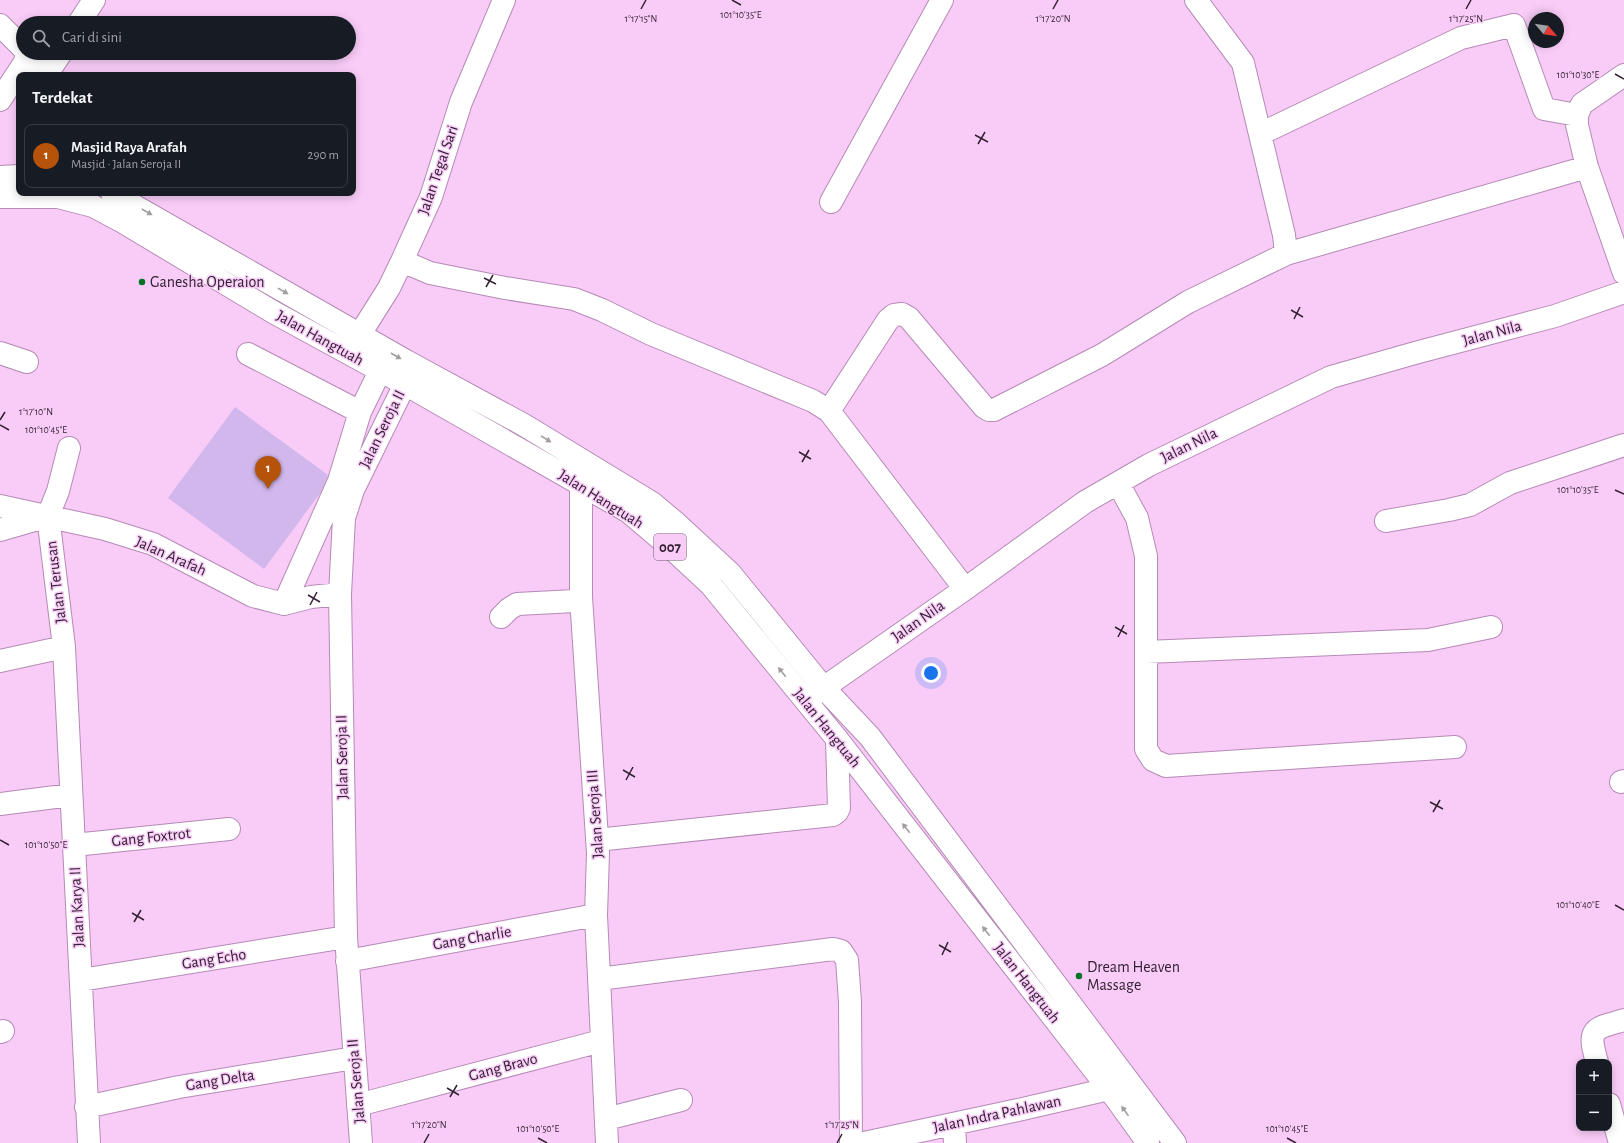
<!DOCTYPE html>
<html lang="id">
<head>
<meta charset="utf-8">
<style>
  :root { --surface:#171b24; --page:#242831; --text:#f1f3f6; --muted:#9ea1a6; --line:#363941; --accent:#b45309 }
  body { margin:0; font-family:"Alegreya Sans",sans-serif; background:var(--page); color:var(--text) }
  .controls { position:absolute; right:12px; bottom:12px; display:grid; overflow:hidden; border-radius:8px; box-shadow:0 2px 10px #0003 }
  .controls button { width:36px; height:36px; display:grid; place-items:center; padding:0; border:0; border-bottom:1px solid var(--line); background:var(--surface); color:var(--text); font:20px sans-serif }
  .compass { position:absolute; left:1528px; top:12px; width:36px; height:36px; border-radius:50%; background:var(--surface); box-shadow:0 2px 10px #0003; rotate:119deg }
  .you { position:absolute; left:931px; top:673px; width:14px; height:14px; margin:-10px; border:3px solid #fff; border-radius:50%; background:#1a73e8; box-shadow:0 0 0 6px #1a73e833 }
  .badge { display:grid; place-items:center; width:26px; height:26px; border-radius:50%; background:var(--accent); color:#fff; font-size:13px; font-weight:700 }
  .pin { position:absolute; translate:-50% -33px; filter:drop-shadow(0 1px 2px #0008) }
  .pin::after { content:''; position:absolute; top:21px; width:14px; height:12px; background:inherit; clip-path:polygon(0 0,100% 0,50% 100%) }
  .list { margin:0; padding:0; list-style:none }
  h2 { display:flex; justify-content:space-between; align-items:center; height:52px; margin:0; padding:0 16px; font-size:17px }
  h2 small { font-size:13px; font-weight:400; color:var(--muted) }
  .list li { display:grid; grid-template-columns:26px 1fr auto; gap:12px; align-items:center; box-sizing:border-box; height:64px; margin:0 8px 8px; padding:0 8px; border:1px solid var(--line); border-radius:8px }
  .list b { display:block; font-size:15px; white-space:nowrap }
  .list p { margin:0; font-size:13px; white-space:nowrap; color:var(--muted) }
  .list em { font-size:13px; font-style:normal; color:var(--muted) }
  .icon { flex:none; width:22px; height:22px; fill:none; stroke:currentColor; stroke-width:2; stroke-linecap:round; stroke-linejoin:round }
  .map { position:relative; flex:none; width:1624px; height:1143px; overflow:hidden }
  .search { position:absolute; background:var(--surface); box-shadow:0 2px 10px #0003; left:16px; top:16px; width:340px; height:44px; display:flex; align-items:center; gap:10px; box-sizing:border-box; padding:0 14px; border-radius:22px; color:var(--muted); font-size:15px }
  .panel { position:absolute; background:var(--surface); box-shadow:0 2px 10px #0003; left:16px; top:72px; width:340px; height:124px; border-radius:8px }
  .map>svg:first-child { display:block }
  .building { fill:#d1b7ec }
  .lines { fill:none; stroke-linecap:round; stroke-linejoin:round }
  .minor-casing { stroke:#b58ab5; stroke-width:24 }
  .highway-casing { stroke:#b58ab5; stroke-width:24 }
  .minor { stroke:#fff; stroke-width:22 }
  .highway { stroke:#fff; stroke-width:22 }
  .oneway { fill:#a39ca3 }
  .ticks { fill:none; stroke:#323; stroke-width:1.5 }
  .poi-dot { fill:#007225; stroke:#f9ccf8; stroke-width:1.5 }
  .labels { text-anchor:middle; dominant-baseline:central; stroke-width:3; stroke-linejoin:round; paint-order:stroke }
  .shield { fill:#f9ccf8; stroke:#6e556e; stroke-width:1 }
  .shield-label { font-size:15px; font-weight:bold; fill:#323 }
  .street-label { font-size:16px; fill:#323; stroke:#f9ccf8 }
  .poi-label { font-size:16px; fill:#323; stroke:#f9ccf8; text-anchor:start }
  .ticks-label { font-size:10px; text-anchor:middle; fill:#323; stroke:#f9ccf8; stroke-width:3; stroke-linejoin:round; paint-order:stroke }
</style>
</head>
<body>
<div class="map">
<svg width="1624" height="1143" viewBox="0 0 1624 1143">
  <rect width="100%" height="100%" fill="#f9ccf8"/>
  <!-- building -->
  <path class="building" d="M235 407 328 475 321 492 264 569 168 498Z"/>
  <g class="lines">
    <defs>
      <path id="minor" d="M79 23 94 0
        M0 25 23 48
        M27 58 37 64 49 67 53 65 61 53
        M1624 75 1582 104 1577 115V125L1587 167 1624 273
        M0 100 25 62 27 53
        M1260 134 1461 38 1514 25 1544 109 1577 115
        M831 202 942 0
        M1286 254 1587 167
        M402 261 430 273 505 288 574 299 602 310 651 334 813 401 829 411 965 589
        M360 334 389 288 402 261 431 197 461 102 504 0
        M0 353 27 362
        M248 354 360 412
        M829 411 888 320 894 315 902 314 909 318 984 407 989 410H994L1102 355 1188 302 1286 254 1284 235 1243 63 1196 0
        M69 448 58 491 48 516 64 647 89 1143
        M1118 483 1137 518 1146 556V749L1153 760 1166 766 1455 747
        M581 484V597L598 853 596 915 607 1143
        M0 506 105 529 153 544 253 596 284 604 311 597 340 594
        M1386 521 1449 510 1470 505 1510 483 1624 445
        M0 530 45 517
        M284 604 339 481 360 412 380 371
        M501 617 509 609 517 604 575 601 581 597
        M1146 652 1428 640 1491 627
        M0 661 64 647
        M809 698 965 589 1085 502 1149 465 1331 377 1415 353 1555 316 1624 292
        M1621 782 1624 781
        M0 804 71 795
        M597 840 833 815 837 812 839 808 837 739
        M74 845 229 829
        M347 961 596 915
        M599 979 833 949 841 951 847 960 850 1002 851 1143
        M81 980 346 937
        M0 1032 3 1031
        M1597 1062C1587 1028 1593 1029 1624 1020
        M1609 1104 1620 1143
        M358 1105 601 1041
        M86 1107 179 1087 354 1058
        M606 1119 681 1100
        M954 1124 955 1143
        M361 1143 346 937 340 594 344 518 353 490 405 384
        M864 1143 1018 1110 1109 1089 1123 1077"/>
      <path id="highway" d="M0 177 19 176
        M112 193 406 361 524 425 652 503 676 523 730 573 823 687 870 737 1175 1143
        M0 197H58L93 206 123 222 273 312 405 384 629 512 669 546 711 585 837 739 1109 1089 1148 1143"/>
    </defs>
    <!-- minor casing -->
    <use href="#minor" class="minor-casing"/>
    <!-- highway casing -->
    <use href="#highway" class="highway-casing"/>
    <!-- minor -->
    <use href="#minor" class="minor"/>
    <!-- highway -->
    <use href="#highway" class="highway"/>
  </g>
  <!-- one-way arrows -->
  <defs><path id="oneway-solid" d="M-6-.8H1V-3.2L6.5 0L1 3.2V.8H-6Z"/></defs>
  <g class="oneway">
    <use href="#oneway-solid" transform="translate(147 212) rotate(30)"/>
    <use href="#oneway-solid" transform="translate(283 291) rotate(29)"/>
    <use href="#oneway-solid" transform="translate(396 356) rotate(30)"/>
    <use href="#oneway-solid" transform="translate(546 439) rotate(32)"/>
    <use href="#oneway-solid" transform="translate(782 672) rotate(-128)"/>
    <use href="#oneway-solid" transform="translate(906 828) rotate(-128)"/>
    <use href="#oneway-solid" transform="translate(986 931) rotate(-128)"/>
    <use href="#oneway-solid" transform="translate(1125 1111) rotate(-126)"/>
  </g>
  <!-- ticks -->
  <path class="ticks" d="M732 0 741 5M641 9 646 0M1053 9 1058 0M1466 9 1471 0M1615 74 1624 79M975 135 988 142M978 144 985 132M484 278 496 284M486 287 493 275M1291 310 1303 317M1294 319 1300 307M0 420 5 412M0 425 9 430M799 452 811 459M802 462 809 450M1615 490 1624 494M308 595 320 602M310 605 317 592M1115 627 1127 634M1118 637 1124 625M623 770 635 777M626 780 633 767M1430 802 1443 809M1433 812 1440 800M0 840 9 845M1615 905 1624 910M132 913 144 920M134 922 141 910M939 945 951 952M942 955 948 942M447 1088 459 1095M450 1097 457 1085M538 1138 547 1143M1287 1138 1296 1143M424 1143 429 1134M837 1143 842 1134"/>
  <!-- markers -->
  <g class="poi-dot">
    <circle cx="142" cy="282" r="4"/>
    <circle cx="1079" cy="976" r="4"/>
  </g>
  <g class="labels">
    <!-- shield labels -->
    <rect class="shield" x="654" y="534" width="32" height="26" rx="3"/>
    <g class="shield-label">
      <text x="670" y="547">007</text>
    </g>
    <!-- street labels -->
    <g class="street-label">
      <text transform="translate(438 170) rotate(-71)">Jalan Tegal Sari</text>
      <text transform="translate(1492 333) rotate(-15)">Jalan Nila</text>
      <text transform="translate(320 338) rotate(29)">Jalan Hangtuah</text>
      <text transform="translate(382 429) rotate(-64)">Jalan Seroja II</text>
      <text transform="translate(1189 445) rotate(-26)">Jalan Nila</text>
      <text transform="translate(601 499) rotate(32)">Jalan Hangtuah</text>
      <text transform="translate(171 556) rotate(24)">Jalan Arafah</text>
      <text transform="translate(56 582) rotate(-97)">Jalan Terusan</text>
      <text transform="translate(918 621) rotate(-35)">Jalan Nila</text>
      <text transform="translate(827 728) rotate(51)">Jalan Hangtuah</text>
      <text transform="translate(342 757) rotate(-91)">Jalan Seroja II</text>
      <text transform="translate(595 814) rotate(-94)">Jalan Seroja III</text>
      <text transform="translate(151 837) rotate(-6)">Gang Foxtrot</text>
      <text transform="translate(77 907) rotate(-93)">Jalan Karya II</text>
      <text transform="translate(472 938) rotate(-10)">Gang Charlie</text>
      <text transform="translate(214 959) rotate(-9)">Gang Echo</text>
      <text transform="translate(1027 983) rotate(52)">Jalan Hangtuah</text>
      <text transform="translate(503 1067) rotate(-15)">Gang Bravo</text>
      <text transform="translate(220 1080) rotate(-9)">Gang Delta</text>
      <text transform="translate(356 1081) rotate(-95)">Jalan Seroja II</text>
      <text transform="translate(997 1114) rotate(-12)">Jalan Indra Pahlawan</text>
    </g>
    <!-- poi labels -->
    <g class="poi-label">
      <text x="150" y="282">Ganesha Operaion</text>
      <text x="1087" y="967">Dream Heaven<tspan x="1087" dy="18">Massage</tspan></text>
    </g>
  </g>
  <g class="ticks-label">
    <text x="741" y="18">101°10'35"E</text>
    <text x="641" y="22">1°17'15"N</text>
    <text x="1053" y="22">1°17'20"N</text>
    <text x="1466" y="22">1°17'25"N</text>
    <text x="1578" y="78">101°10'30"E</text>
    <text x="36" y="415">1°17'10"N</text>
    <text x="46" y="433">101°10'45"E</text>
    <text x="1578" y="493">101°10'35"E</text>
    <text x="46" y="848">101°10'50"E</text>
    <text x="1578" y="908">101°10'40"E</text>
    <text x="429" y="1128">1°17'20"N</text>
    <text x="842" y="1128">1°17'25"N</text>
    <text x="538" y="1132">101°10'50"E</text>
    <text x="1287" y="1132">101°10'45"E</text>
  </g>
</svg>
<div class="controls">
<button>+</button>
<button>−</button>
</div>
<svg class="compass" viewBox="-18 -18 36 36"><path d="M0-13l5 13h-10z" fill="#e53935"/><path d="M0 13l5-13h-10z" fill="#9ea1a6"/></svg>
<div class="you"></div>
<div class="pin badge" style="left:268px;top:489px">1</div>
<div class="search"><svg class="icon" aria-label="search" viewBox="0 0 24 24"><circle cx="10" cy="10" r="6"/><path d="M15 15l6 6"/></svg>Cari di sini</div>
<section class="panel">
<h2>Terdekat<small></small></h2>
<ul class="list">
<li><span class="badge">1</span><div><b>Masjid Raya Arafah</b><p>Masjid · Jalan Seroja II</p></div><em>290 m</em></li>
</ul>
</section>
</div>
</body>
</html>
